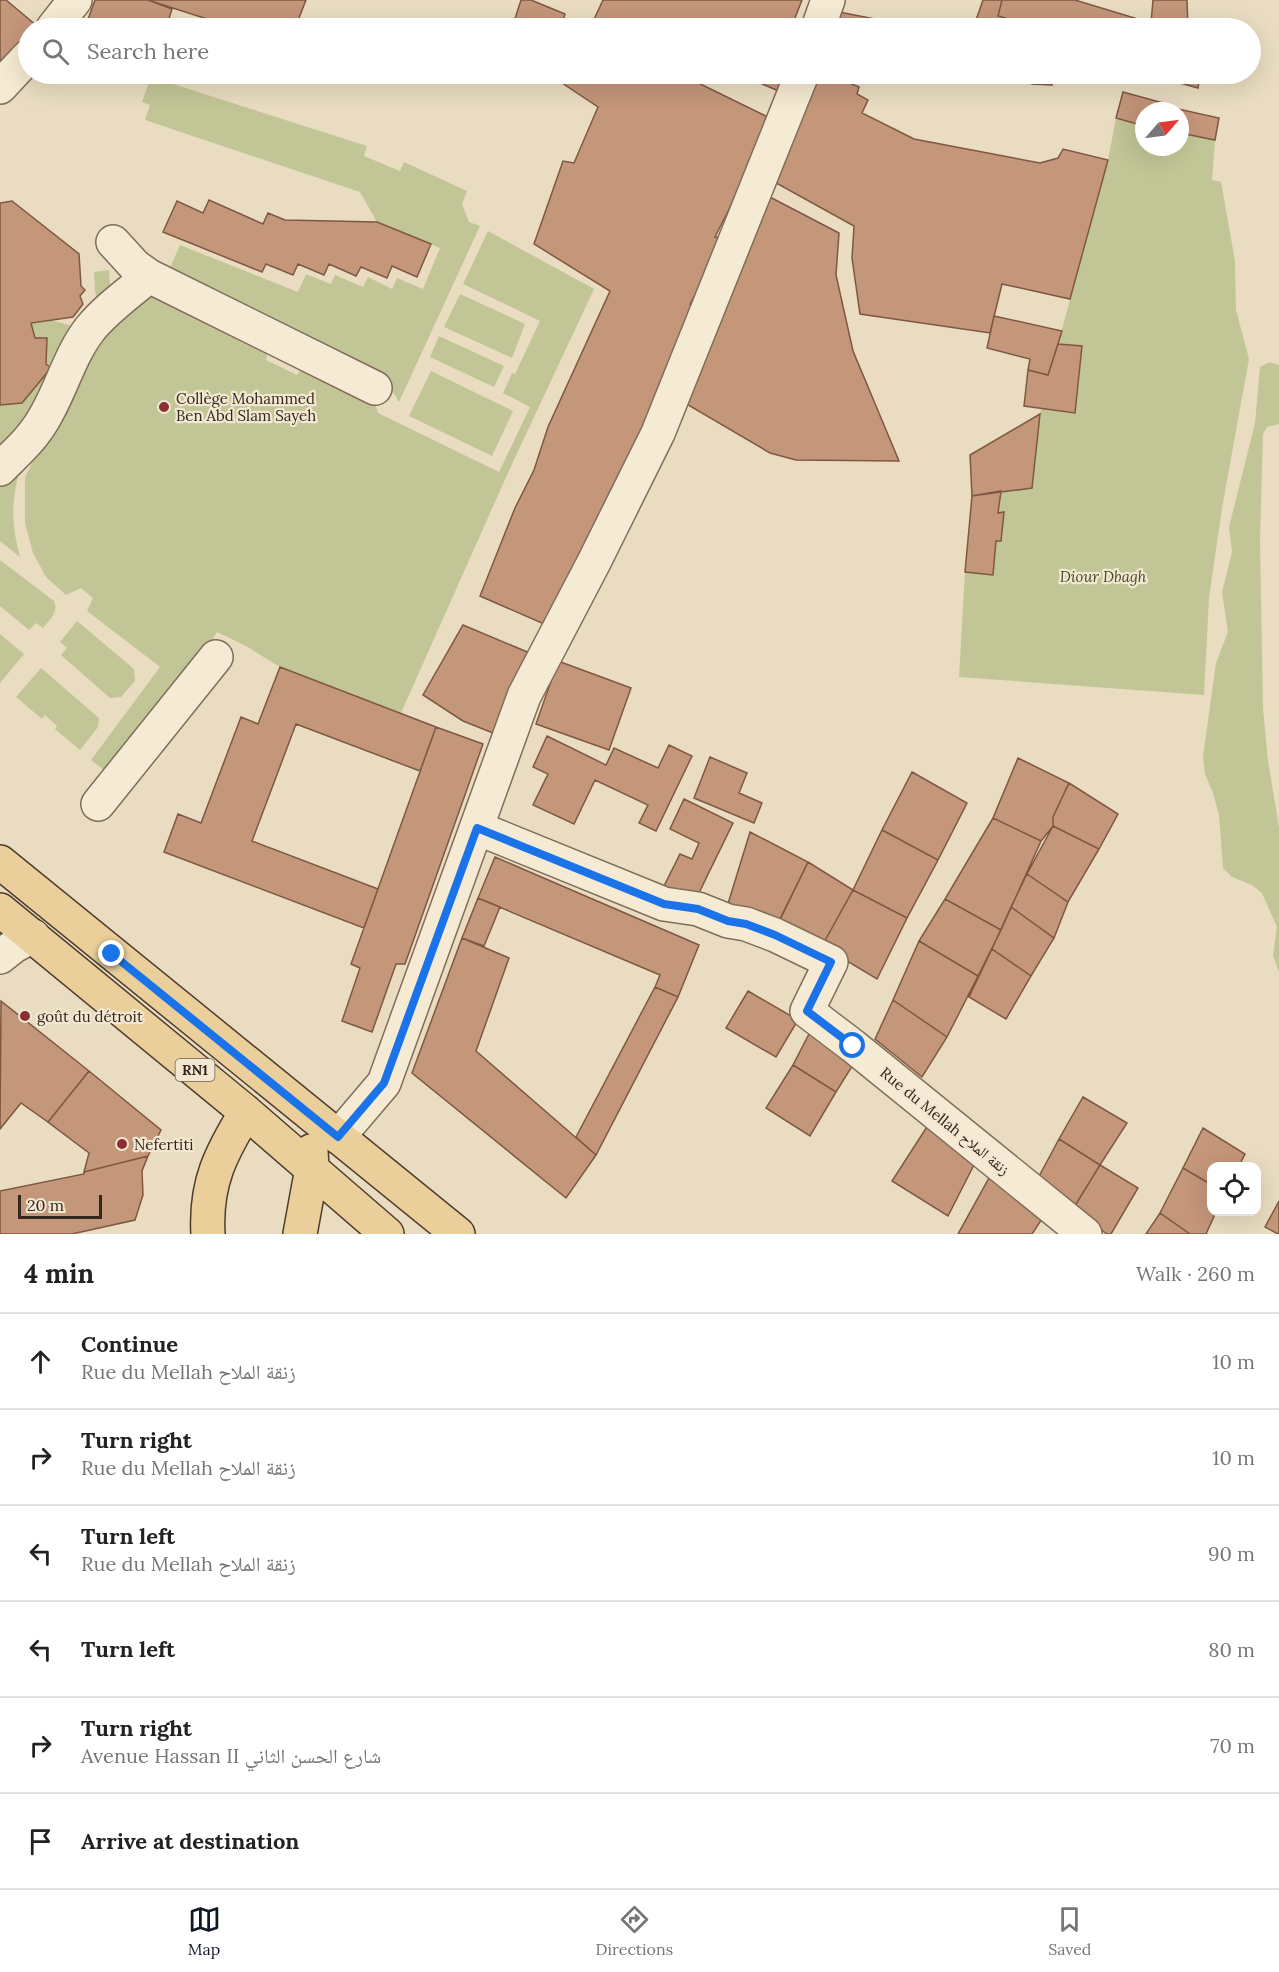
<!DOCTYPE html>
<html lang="en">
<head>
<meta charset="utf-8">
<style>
  :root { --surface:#fff; --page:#f2f2f2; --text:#222; --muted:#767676; --line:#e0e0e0; --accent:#111827 }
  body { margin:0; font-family:Lora,"Noto Naskh Arabic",serif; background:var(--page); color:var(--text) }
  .controls { position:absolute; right:18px; bottom:18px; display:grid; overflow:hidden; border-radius:12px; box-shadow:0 6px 24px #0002 }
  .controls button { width:54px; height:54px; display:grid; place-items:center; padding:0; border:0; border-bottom:2px solid var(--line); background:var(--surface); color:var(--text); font:30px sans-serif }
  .compass { position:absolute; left:1135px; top:102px; width:54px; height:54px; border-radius:50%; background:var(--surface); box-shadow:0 6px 24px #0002; rotate:62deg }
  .scale { position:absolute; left:18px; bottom:15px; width:84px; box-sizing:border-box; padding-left:6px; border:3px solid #32261d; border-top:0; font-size:16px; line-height:21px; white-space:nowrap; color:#32261d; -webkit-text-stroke:4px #f2e7d0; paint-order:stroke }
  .stop { position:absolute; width:18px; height:18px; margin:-14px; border:4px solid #1a73e8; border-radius:50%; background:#fff }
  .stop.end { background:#1a73e8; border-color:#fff; box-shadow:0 2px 6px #0008 }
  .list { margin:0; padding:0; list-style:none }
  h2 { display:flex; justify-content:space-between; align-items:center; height:78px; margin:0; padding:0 24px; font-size:26px }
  h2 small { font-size:20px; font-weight:400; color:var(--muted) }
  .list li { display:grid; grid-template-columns:39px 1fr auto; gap:18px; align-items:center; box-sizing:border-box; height:96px; padding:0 24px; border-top:2px solid var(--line) }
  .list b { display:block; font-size:22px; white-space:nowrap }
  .list p { margin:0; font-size:20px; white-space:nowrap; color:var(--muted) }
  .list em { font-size:20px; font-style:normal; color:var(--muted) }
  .icon { flex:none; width:33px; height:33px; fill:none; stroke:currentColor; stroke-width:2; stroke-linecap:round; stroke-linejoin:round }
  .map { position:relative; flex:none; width:1279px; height:1234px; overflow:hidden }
  .search { position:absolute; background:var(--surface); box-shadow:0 6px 24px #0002; left:18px; right:18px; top:18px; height:66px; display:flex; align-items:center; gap:15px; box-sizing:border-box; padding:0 21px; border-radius:33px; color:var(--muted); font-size:22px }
  .sheet { height:654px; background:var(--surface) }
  nav { display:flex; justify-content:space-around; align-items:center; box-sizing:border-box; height:84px; border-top:2px solid var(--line); background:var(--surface); font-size:16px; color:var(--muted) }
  nav a { display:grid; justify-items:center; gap:3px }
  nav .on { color:var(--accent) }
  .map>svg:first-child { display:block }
  .green { fill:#c2c696 }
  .building { fill:#c4967a; stroke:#7e5842; stroke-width:1.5 }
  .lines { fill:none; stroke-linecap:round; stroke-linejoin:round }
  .minor-casing { stroke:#816d5a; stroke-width:36 }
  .major-casing { stroke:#4f3c2e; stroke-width:36 }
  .minor { stroke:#f5ead3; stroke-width:33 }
  .major { stroke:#eacf9b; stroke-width:33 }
  .route { stroke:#1a73e8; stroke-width:8 }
  .poi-dot { fill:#8b2f33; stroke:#f2e7d0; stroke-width:2 }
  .labels { text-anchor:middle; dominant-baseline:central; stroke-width:4.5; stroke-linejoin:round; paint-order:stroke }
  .shield { fill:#f2e7d0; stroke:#6c6053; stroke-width:1.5 }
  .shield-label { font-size:14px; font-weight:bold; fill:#32261d }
  .poi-label { font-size:15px; fill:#32261d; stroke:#f2e7d0; text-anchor:start }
  .park-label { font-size:15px; font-style:italic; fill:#444d25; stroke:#f2e7d0 }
  .street-label { font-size:15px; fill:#32261d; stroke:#f2e7d0 }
</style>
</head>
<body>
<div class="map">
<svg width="1279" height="1234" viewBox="0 0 1279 1234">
  <rect width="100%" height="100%" fill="#e9dcc1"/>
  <!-- green -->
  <path class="green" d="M151 77 367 146 364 156 400 171 404 162 467 191 462 204 469 222 480 226 399 402 383 376 169 270 180 245 298 292 306 274 331 284 335 275 363 287 368 277 392 289 397 278 423 289 440 248 377 222 360 192 145 120 150 105 142 102Z
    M1116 118 1144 126V147H1180V133L1215 140 1212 180 1221 182 1235 261 1236 310 1249 359 1222 508 1209 598 1204 695 959 677 965 572 993 575 996 541H1001L1004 513H998L1001 491 1032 488 1041 408 1075 413 1082 346 1058 344 1108 160Z
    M488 231 594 289 507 475 401 713 280 667 246 646 217 632 203 656 109 774 91 760 160 667 87 611 93 598 81 588 66 595 46 577 33 553 25 523V477L91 343 150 294 268 349 266 360 297 375 302 367 373 398 378 413 499 472 530 407 503 393 512 373 515 374 540 321 463 284Z
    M109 270 111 298 0 459V405L22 403 51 368 46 364 47 338H35L31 323 51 320 76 327 97 299 95 291 94 272Z
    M460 294 525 324 512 358 444 327Z
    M439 336 504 366 494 387 430 357Z
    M1269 362 1279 365V424L1267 427 1263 434 1260 540 1263 708 1268 761 1279 827V972L1273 955 1277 927 1262 893 1252 885 1232 877 1223 868 1219 815 1213 793 1205 774 1203 756 1216 663 1228 632 1222 592 1232 552 1229 527 1255 423 1260 367Z
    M431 371 513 411 492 456 409 416Z
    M21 466C11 497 11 525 20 557L0 541V478Z
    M0 560 54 601C59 613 50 619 43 628L36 623 29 630 0 606Z
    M77 621 134 669 135 681 121 697 110 698 61 655 67 648 60 642Z
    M0 634 24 654 0 683Z
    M41 668 99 718 98 727 80 750 55 729 57 726 45 715 42 719 16 697Z"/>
  <!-- building -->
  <path class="building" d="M0 0H6L37 26 35 28H28V36L0 66Z
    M95 0H148L172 9 166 28H85Z
    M148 0H306L295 28H235Z
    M521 0H531L565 14 561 28H512Z
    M603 0H802L791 28H600L591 26Z
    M983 0H1002L998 16 1042 28H993L975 23Z
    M1002 0H1075L1151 23 1153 0H1187L1188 28H1042L998 16Z
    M829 10 890 22 915 28H832Z
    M141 74H161L159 80Z
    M525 74H546L543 81Z
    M565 74H680L774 120 715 237 726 238 690 304 700 308 551 627 480 596 515 508 534 470 548 427 610 291 534 244 563 161 574 163 598 107 562 83Z
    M739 74H788L781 92Z
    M807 74H828L859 87 857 94 868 100 862 113 914 139 1040 163 1058 158 1063 149 1108 160 1070 299 1002 284 990 333 860 314 852 258 854 226 767 178Z
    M1011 74H1055L1052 85 1032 84Z
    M1148 74H1200L1198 88Z
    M1123 92 1167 104 1166 111H1144V126L1116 118Z
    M1178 109 1219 118 1215 140 1180 133V111H1178Z
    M766 195 839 233 836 275 853 351 899 461 796 460 770 453 683 402Z
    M209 200 263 224 268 213 285 220 377 222 431 244 417 277 392 266 387 278 361 267 356 276 329 264 324 275 298 264 293 275 266 264 262 272 163 232 177 201 203 213Z
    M12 201 79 254 81 286 85 290 80 296 83 304 73 317 31 323 35 338H47L46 364 51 368 22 403 0 405V203Z
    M994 316 1062 331 1048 375 1028 370 1030 359 987 348Z
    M1058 344 1082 346 1075 413 1024 406 1028 370 1048 375Z
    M1040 414 1032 488 972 496 970 455Z
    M1001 491 998 513 1004 512 1001 541H996L993 575 965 572 972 496Z
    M463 625 532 654 493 733 463 721 423 695Z
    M558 661 631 688 609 750 536 724Z
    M280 667 436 727 420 771 296 724 252 841 378 889 364 928 164 852 178 814 201 823 241 717 258 724Z
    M436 727 483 744 405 964H396L372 1032 342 1021 360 968 351 964Z
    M547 736 606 765 614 748 658 768 669 745 692 756 656 831 639 823 648 805 595 780 574 824 533 805 548 774 533 767Z
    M710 757 747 773 739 793 762 803 754 823 694 798Z
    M1018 758 1069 783 1053 817V826L1041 841 993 818Z
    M912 772 967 803 938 860 882 830Z
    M1069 783 1118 814 1099 849 1053 826V817Z
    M684 799 733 823 695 901 664 886 680 854 692 859 699 843 670 829Z
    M993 818 1041 841 1001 930 945 899Z
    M1053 826 1099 849 1068 902 1027 874Z
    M882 830 938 860 907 918 853 890Z
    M750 832 808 862 776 928 727 907Z
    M495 857 699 945 678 997 655 987 660 975 478 898Z
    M808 862 853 890 822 946 779 921Z
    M1027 874 1068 902 1054 938 1011 907Z
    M853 890 907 918 877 979 822 946Z
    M478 898 500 907 484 946 462 938Z
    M945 899 1001 930 978 976 919 941Z
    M1011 907 1054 938 1031 976 992 949Z
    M462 938 509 958 476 1051 596 1155 566 1198 412 1073Z
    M919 941 978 976 947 1037 893 1000Z
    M992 949 1031 976 1006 1019 969 997Z
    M655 987 678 997 596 1155 576 1137Z
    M748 991 798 1020 776 1057 726 1028Z
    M893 1000 947 1037 922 1077 875 1039Z
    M1 1001 89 1071 48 1122 21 1103 0 1129Z
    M811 1030 856 1060 836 1092 793 1065Z
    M793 1065 836 1092 810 1136 766 1108Z
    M89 1071 161 1130 148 1156 84 1172 89 1153 48 1122Z
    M1083 1097 1127 1123 1100 1165 1059 1139Z
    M930 1122 979 1155 948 1216 892 1181Z
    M1203 1128 1245 1154 1239 1166H1212V1185L1183 1168Z
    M1059 1139 1100 1165 1073 1209 1037 1180Z
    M148 1156 142 1171 143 1195 135 1220 72 1234H0V1191L84 1174V1172Z
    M1100 1165 1138 1188 1111 1234H1107L1073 1209Z
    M1183 1168 1212 1185V1212H1216L1206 1234H1190L1160 1213Z
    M994 1169 1046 1213 1032 1234H958Z
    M1279 1201V1234H1278L1265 1227Z
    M1160 1213 1190 1234H1146Z"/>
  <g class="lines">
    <defs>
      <path id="minor" d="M53 28 75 0
        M818 28 828 0
        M0 87 28 57
        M113 242 135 266 149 276 375 388
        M0 469C16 453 32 439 43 420 61 391 69 356 90 329 106 309 129 293 149 276
        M98 804 216 657
        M477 828 664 904 698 909 728 921 746 924 775 935 831 962 807 1011 853 1046 1085 1234
        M0 957 14 946 33 936
        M338 1137 384 1083 524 696 594 562 658 433 802 74"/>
      <path id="major" d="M0 862 458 1234
        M0 910 246 1112 387 1234
        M208 1234C205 1183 221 1153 246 1112
        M300 1234 312 1168 311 1151"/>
    </defs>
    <!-- minor casing -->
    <use href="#minor" class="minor-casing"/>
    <!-- major casing -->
    <use href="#major" class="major-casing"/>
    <!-- minor -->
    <use href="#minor" class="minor"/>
    <!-- major -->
    <use href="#major" class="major"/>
  </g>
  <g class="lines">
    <!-- route -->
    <path class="route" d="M112 954 338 1137 384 1083 477 828 664 904 698 909 728 921 746 924 775 935 831 962 807 1011 853 1046"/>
  </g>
  <!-- markers -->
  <g class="poi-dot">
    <circle cx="164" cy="407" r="6"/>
    <circle cx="25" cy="1016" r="6"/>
    <circle cx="122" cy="1144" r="6"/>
  </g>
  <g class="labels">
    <!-- shield labels -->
    <rect class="shield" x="175.5" y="1059" width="39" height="22" rx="4.5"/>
    <g class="shield-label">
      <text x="195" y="1070">RN1</text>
    </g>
    <!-- poi labels -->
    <g class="poi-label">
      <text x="176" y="398">Collège Mohammed<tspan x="176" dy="17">Ben Abd Slam Sayeh</tspan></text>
      <text x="37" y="1016">goût du détroit</text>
      <text x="134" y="1144">Nefertiti</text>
    </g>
    <!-- park labels -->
    <g class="park-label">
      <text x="1103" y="576">Diour Dbagh</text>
    </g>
    <!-- street labels -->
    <g class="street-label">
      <text transform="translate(945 1121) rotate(39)">Rue du Mellah زنقة الملاح</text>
    </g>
  </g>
</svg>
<div class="controls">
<button><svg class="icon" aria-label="locate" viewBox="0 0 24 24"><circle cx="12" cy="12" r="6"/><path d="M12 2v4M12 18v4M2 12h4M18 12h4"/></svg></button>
</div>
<svg class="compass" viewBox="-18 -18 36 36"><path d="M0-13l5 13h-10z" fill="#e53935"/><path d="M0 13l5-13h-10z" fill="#767676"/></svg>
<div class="scale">20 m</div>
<div class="stop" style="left:853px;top:1046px"></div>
<div class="stop end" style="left:112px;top:954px"></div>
<div class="search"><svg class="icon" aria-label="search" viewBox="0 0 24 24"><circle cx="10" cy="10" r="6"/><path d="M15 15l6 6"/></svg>Search here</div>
</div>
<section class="sheet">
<h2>4 min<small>Walk · 260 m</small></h2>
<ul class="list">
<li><svg class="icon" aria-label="ahead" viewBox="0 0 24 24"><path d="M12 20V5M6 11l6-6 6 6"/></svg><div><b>Continue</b><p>Rue du Mellah زنقة الملاح</p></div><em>10 m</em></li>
<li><svg class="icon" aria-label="right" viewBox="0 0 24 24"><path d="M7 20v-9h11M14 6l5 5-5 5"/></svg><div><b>Turn right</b><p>Rue du Mellah زنقة الملاح</p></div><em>10 m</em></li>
<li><svg class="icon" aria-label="left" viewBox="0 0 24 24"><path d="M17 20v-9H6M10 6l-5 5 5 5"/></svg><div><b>Turn left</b><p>Rue du Mellah زنقة الملاح</p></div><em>90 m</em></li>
<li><svg class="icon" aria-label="left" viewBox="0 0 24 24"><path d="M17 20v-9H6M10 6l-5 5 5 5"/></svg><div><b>Turn left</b></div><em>80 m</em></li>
<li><svg class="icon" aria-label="right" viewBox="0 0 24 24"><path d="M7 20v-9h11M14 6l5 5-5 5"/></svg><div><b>Turn right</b><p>Avenue Hassan II شارع الحسن الثاني</p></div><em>70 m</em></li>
<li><svg class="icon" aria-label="arrive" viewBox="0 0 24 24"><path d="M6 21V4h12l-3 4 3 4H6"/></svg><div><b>Arrive at destination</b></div></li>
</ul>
</section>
<nav>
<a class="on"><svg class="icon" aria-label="map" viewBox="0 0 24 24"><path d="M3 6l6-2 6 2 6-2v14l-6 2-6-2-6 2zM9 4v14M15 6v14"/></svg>Map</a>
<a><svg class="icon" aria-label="directions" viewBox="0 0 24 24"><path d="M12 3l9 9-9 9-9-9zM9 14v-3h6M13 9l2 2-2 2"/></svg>Directions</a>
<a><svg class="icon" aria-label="saved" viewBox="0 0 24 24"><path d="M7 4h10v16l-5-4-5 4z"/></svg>Saved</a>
</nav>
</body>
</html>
